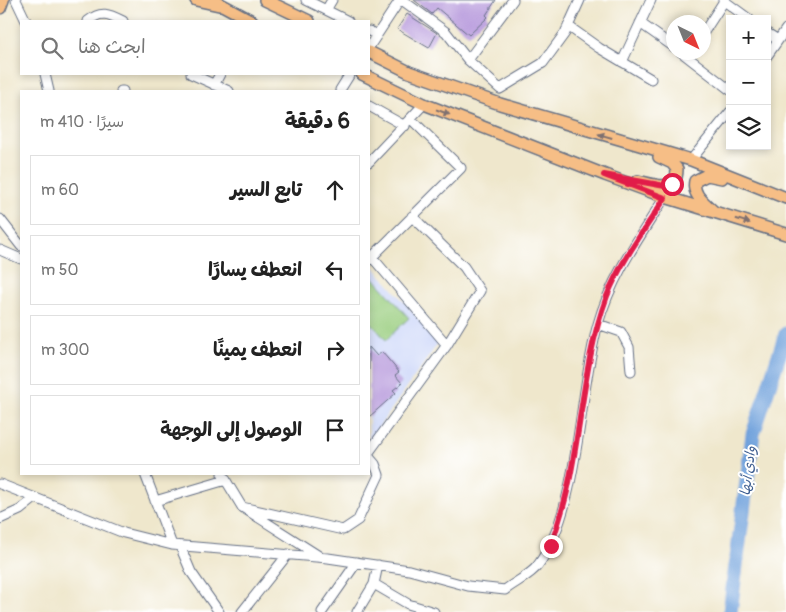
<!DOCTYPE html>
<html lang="ar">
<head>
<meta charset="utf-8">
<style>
  :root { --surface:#fff; --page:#f6f6f6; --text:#222; --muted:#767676; --line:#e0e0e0 }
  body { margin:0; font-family:Pangolin,"Playpen Sans Arabic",sans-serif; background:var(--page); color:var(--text); direction:rtl }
  .controls { position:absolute; right:15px; top:15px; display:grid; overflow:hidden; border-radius:0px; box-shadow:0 2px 8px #0003 }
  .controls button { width:45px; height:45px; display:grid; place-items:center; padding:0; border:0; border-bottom:1px solid var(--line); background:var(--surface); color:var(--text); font:25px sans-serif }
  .compass { position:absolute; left:666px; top:15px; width:45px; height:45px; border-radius:50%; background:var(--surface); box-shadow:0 2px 8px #0003; rotate:137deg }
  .stop { position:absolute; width:15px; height:15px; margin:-11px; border:4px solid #e11d48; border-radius:50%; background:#fff }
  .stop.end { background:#e11d48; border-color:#fff; box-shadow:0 1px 5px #0008 }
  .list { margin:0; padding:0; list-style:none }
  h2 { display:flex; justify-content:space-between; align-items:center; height:65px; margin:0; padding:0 20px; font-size:21px }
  h2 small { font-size:16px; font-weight:400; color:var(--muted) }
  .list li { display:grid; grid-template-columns:32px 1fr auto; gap:15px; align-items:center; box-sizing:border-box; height:70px; margin:0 10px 10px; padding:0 10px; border:1px solid var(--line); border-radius:0px }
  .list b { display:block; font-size:19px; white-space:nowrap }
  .list em { font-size:16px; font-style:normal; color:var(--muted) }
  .icon { flex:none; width:28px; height:28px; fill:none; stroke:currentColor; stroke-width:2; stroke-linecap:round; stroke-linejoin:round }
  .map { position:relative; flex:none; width:786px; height:612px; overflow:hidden; direction:ltr }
  .search { position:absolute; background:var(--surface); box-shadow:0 2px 8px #0003; left:20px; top:20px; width:350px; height:55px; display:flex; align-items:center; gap:12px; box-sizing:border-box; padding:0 18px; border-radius:0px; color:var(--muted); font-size:19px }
  .panel { position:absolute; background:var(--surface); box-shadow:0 2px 8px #0003; left:20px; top:90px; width:350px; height:385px; border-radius:0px; direction:rtl }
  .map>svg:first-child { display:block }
  .built { fill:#d0daf9 }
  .green { fill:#9ace7f; stroke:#5a7e6e }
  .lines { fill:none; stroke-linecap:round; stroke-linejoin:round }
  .river { stroke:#71a2dc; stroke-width:15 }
  .building { fill:#b597db }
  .minor-casing { stroke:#656f84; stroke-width:11 }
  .major-casing { stroke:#656f84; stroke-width:14 }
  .minor { stroke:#fff; stroke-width:9 }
  .major { stroke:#f6be86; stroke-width:11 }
  .oneway { fill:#7e6f70 }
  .route { stroke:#e11d48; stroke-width:6 }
  .labels { text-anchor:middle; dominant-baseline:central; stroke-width:4; stroke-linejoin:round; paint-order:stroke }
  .water-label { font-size:14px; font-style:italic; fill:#3d5d90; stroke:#fff }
</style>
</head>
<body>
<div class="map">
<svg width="786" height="612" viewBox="0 0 786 612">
  <rect width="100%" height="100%" fill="#fff"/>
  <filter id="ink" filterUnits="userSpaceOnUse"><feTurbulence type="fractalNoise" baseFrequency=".02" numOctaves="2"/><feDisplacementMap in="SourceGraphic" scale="10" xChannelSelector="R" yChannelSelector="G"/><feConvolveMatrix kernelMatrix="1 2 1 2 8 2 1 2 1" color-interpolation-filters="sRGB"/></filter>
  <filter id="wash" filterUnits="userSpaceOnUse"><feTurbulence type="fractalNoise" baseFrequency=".0096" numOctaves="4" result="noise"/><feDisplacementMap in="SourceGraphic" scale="20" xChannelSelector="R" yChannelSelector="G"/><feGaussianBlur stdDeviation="1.12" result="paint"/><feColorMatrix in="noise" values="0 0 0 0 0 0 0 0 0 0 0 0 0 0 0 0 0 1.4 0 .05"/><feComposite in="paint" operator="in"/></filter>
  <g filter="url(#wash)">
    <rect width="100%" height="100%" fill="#efe7cc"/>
    <!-- built -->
    <path class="built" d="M373 266 439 342 369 441V270Z"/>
    <!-- green -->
    <path class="green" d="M373 277 409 318 386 340 369 321V281Z"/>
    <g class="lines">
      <!-- river -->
      <path class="river" d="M730 612 753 434 786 334"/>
    </g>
    <g id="blocks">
      <!-- building -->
      <path class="building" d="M414 0H496L486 15 488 17 469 35 437 8 432 14Z
        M407 14 437 33 429 48 397 29Z
        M369 347 377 356 382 352 399 372 395 375 402 383 393 390 396 393 369 417Z"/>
    </g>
  </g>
  <g filter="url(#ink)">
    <use href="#blocks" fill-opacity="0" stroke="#656f84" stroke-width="1"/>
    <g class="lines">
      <defs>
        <path id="minor" d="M16 0 26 21
          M306 0 348 21
          M402 0 446 32 468 60 500 89 543 63 565 33 580 0
          M723 0 749 19
          M326 10 332 0
          M88 21C101 10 109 14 123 21
          M640 23 674 47
          M568 26 599 48 651 79
          M369 31 377 35 400 0
          M704 32 724 1
          M767 33 778 40
          M369 47 377 35
          M681 52 730 90
          M767 56 786 29
          M468 60 513 0
          M622 62 651 0
          M45 74 49 91
          M191 74 229 91
          M214 85 220 74
          M340 90 350 74
          M121 91H123
          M369 106 405 126
          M691 160 730 112
          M369 162 424 104
          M0 219 21 246
          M0 250 21 259
          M372 257 447 345
          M369 260 461 168 411 119
          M598 324 621 332 629 347 631 371
          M369 452 447 345 480 291 464 267 412 216
          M145 474 172 545
          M222 474 242 507 319 556
          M0 484 124 533 172 545 328 558 409 570 468 586 505 590C515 582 531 575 538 565 580 509 578 393 598 324 611 277 639 238 665 197
          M155 501 226 480
          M242 507 343 530 358 520 379 475 375 464 369 457
          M0 519 20 510 35 498
          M180 546 191 572 219 612
          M374 584 408 604 434 612
          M242 612 288 554
          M322 612 357 562
          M357 612 374 584 378 565"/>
        <path id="major" d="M196 0 219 5
          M213 0 252 21
          M265 0 309 21
          M0 8 3 0
          M369 52 409 72 500 104 691 160 786 198
          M362 74 424 104 605 175 665 197 786 234
          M638 181C655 185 677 194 677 169L672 163 659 157
          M713 211C704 202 692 195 695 181L707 175 722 178"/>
      </defs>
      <!-- minor casing -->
      <use href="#minor" class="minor-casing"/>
      <!-- major casing -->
      <use href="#major" class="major-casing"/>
      <!-- minor -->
      <use href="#minor" class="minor"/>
      <!-- major -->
      <use href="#major" class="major"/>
    </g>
    <!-- one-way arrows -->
    <defs><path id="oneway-solid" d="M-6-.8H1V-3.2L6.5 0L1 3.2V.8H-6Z" transform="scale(1.25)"/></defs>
    <g class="oneway">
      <use href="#oneway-solid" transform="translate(443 112) rotate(21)"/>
      <use href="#oneway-solid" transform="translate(605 136) rotate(-164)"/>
      <use href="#oneway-solid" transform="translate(743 221) rotate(17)"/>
    </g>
  </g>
  <g class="lines" filter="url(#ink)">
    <!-- route -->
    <path class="route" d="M551 546C557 526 564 507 568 487 582 423 584 358 607 296 621 261 645 229 665 198L604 175 665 186 672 184"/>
  </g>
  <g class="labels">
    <!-- water labels -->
    <g class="water-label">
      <text transform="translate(748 471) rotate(-83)">وادي أبها</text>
    </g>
  </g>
</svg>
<div class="controls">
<button>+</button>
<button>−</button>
<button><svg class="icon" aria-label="layers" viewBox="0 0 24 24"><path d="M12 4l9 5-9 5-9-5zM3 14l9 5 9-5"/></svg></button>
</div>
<svg class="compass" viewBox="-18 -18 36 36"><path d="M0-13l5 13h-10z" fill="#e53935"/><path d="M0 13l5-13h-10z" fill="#767676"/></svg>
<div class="stop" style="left:672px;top:184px"></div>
<div class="stop end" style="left:551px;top:546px"></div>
<div class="search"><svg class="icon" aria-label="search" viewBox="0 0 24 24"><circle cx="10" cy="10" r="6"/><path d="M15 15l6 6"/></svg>ابحث هنا</div>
<section class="panel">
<h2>6 دقيقة<small>سيرًا · 410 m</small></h2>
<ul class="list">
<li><svg class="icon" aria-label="ahead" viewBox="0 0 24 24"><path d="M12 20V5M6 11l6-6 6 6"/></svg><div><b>تابع السير</b></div><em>60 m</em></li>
<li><svg class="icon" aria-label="left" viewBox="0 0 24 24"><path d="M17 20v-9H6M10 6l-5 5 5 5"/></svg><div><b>انعطف يسارًا</b></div><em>50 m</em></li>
<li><svg class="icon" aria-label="right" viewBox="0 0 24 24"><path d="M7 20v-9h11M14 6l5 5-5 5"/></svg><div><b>انعطف يمينًا</b></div><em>300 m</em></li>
<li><svg class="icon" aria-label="arrive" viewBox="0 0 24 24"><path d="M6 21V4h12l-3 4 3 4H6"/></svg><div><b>الوصول إلى الوجهة</b></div></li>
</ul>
</section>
</div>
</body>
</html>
